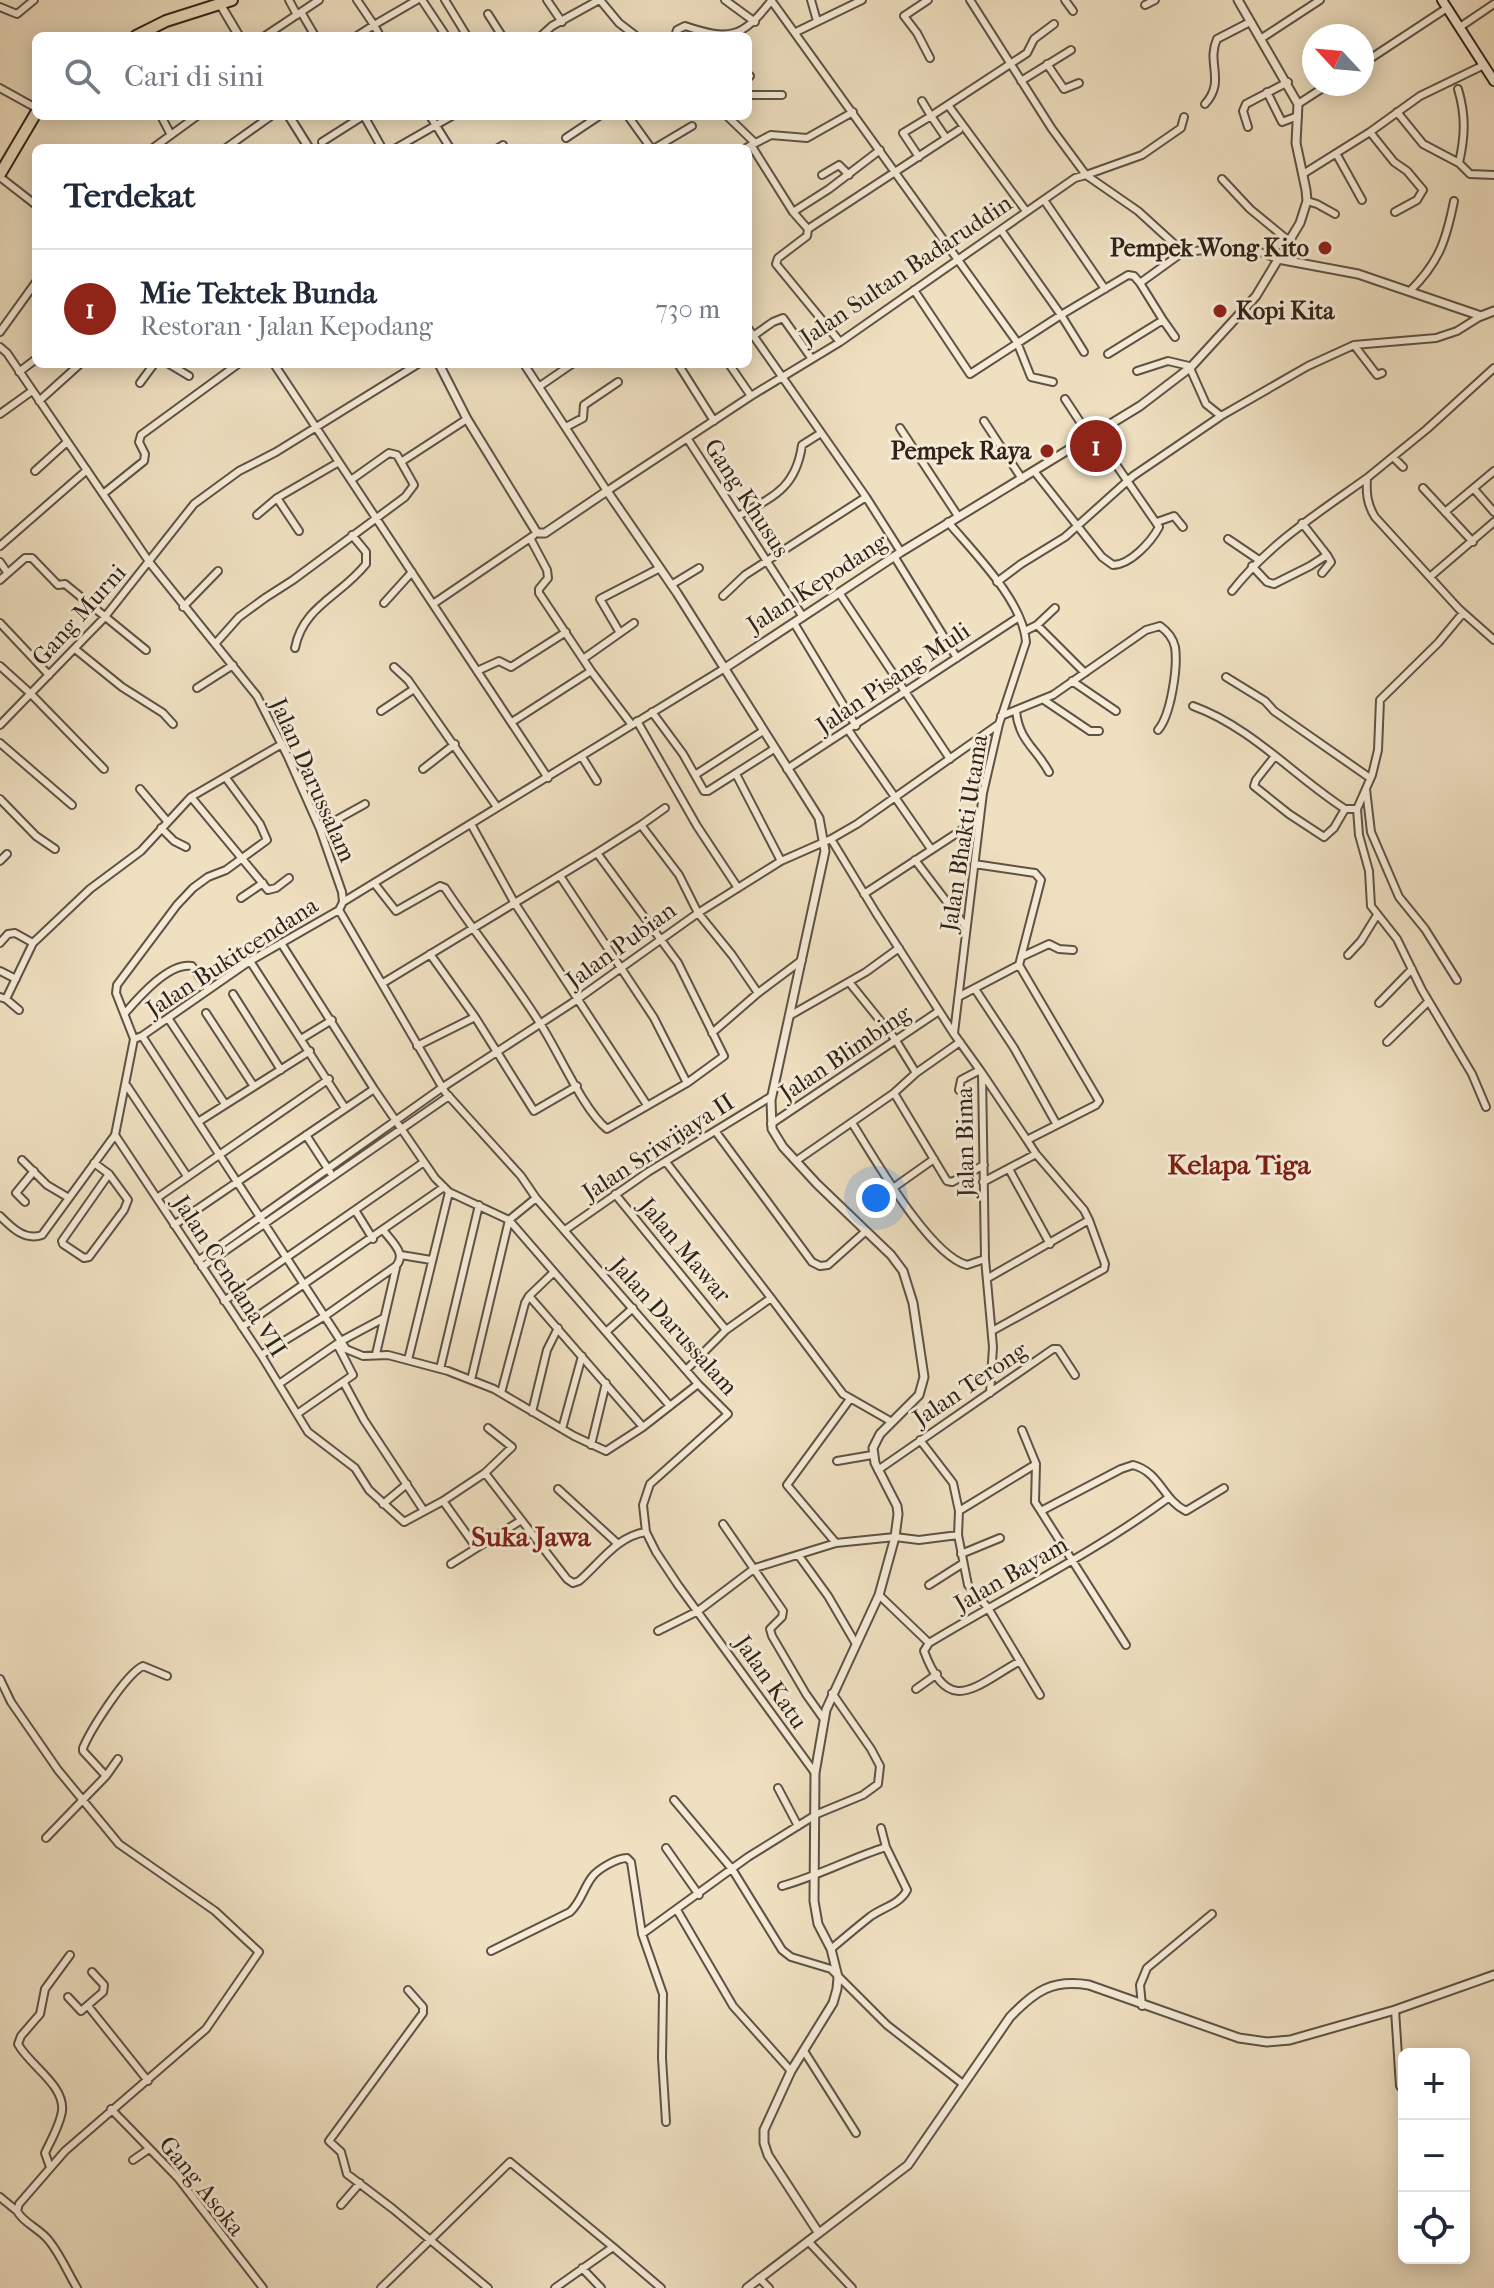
<!DOCTYPE html>
<html lang="id">
<head>
<meta charset="utf-8">
<style>
  :root { --surface:#fff; --page:#f2f2f3; --text:#1f2937; --muted:#747a83; --line:#e0e1e3; --accent:#8f2418 }
  body { margin:0; font-family:"IM FELL French Canon",serif; background:var(--page); color:var(--text) }
  .controls { position:absolute; right:24px; bottom:24px; display:grid; overflow:hidden; border-radius:12px; box-shadow:0 4px 20px #0003 }
  .controls button { width:72px; height:72px; display:grid; place-items:center; padding:0; border:0; border-bottom:2px solid var(--line); background:var(--surface); color:var(--text); font:40px sans-serif }
  .compass { position:absolute; left:1302px; top:24px; width:72px; height:72px; border-radius:50%; background:var(--surface); box-shadow:0 4px 20px #0003; rotate:296deg }
  .you { position:absolute; left:876px; top:1198px; width:28px; height:28px; margin:-20px; border:6px solid #fff; border-radius:50%; background:#1a73e8; box-shadow:0 0 0 12px #1a73e833 }
  .badge { display:grid; place-items:center; width:52px; height:52px; border-radius:50%; background:var(--accent); color:#fff; font-size:26px; font-weight:700 }
  .pin { position:absolute; translate:-50% -50%; border:4px solid #fff; box-shadow:0 2px 8px #0006 }
  .list { margin:0; padding:0; list-style:none }
  h2 { display:flex; justify-content:space-between; align-items:center; height:104px; margin:0; padding:0 32px; font-size:34px }
  h2 small { font-size:26px; font-weight:400; color:var(--muted) }
  .list li { display:grid; grid-template-columns:52px 1fr auto; gap:24px; align-items:center; box-sizing:border-box; height:120px; padding:0 32px; border-top:2px solid var(--line) }
  .list b { display:block; font-size:30px; white-space:nowrap }
  .list p { margin:0; font-size:26px; white-space:nowrap; color:var(--muted) }
  .list em { font-size:26px; font-style:normal; color:var(--muted) }
  .icon { flex:none; width:44px; height:44px; fill:none; stroke:currentColor; stroke-width:2; stroke-linecap:round; stroke-linejoin:round }
  .map { position:relative; flex:none; width:1494px; height:2288px; overflow:hidden }
  .search { position:absolute; background:var(--surface); box-shadow:0 4px 20px #0003; left:32px; top:32px; width:720px; height:88px; display:flex; align-items:center; gap:20px; box-sizing:border-box; padding:0 28px; border-radius:12px; color:var(--muted); font-size:30px }
  .panel { position:absolute; background:var(--surface); box-shadow:0 4px 20px #0003; left:32px; top:144px; width:720px; height:224px; border-radius:12px }
  .map>svg:first-child { display:block }
  .lines { fill:none; stroke-linecap:round; stroke-linejoin:round }
  .minor-casing { stroke:#5f5244; stroke-width:10 }
  .tertiary-casing { stroke:#5f5244; stroke-width:11 }
  .secondary-casing { stroke:#2f231a; stroke-width:12 }
  .trunk-casing { stroke:#2f231a; stroke-width:14 }
  .minor { stroke:#f5ebd7; stroke-width:6 }
  .tertiary { stroke:#f5ebd7; stroke-width:7 }
  .secondary { stroke:#f5ebd7; stroke-width:8 }
  .trunk { stroke:#efe0c1; stroke-width:10 }
  .poi-dot { fill:#8f2418; stroke:#f5ebd7; stroke-width:3 }
  .labels { text-anchor:middle; dominant-baseline:central; stroke-width:6; stroke-linejoin:round; paint-order:stroke }
  .poi-label { font-size:24px; font-weight:bold; fill:#2f231a; stroke:#f5ebd7; text-anchor:end }
  .street-label { font-size:24px; fill:#2f231a; stroke:#f5ebd7 }
  .quarter-label { font-size:28px; font-weight:bold; fill:#7a1f14; stroke:#f5ebd7 }
</style>
</head>
<body>
<div class="map">
<svg width="1494" height="2288" viewBox="0 0 1494 2288">
  <rect width="100%" height="100%" fill="#efe0c1"/>
  <filter id="stains"><feTurbulence type="fractalNoise" baseFrequency=".0025" numOctaves="4"/><feColorMatrix values="0 0 0 0 .2 0 0 0 0 .09 0 0 0 0 .02 0 0 0 .5 -.17"/></filter>
  <radialGradient id="worn" r=".72"><stop offset=".6" stop-color="#630" stop-opacity="0"/><stop offset="1" stop-color="#630" stop-opacity=".3"/></radialGradient>
  <g class="lines">
    <defs>
      <path id="minor" d="M289 0 297 15
        M357 0 374 25 417 0
        M422 0 446 36
        M445 0 467 36
        M547 0 562 22
        M600 0 619 23 636 36
        M725 0 755 22
        M771 0 1017 342 1031 377 1053 382
        M811 0 817 21
        M928 0 904 16 917 33 930 58
        M970 0 1052 129 1086 175 1142 155 1181 128 1184 117
        M1065 0 1073 11
        M1145 5 1155 0
        M0 7 17 14 34 0
        M301 12 315 36
        M488 14 502 36
        M1460 27 1494 4
        M796 32 862 0
        M265 36 319 0
        M357 36 374 25 380 36
        M541 36 552 26 599 0
        M675 36 677 30 685 26C730 41 742 38 771 1
        M1262 38 1320 0
        M1047 64 1064 89 1079 83
        M1362 64 1447 8
        M748 78 750 76
        M1021 81 1071 50
        M0 88 36 108
        M1458 89C1466 116 1465 136 1459 163L1470 174 1494 175
        M1267 92 1282 122 1298 116
        M748 95H782
        M1205 104C1226 81 1206 63 1217 39L1250 22
        M1298 104 1329 84
        M948 105 1026 211
        M1397 112 1423 144 1459 163
        M161 116 171 135
        M364 116 382 148
        M430 116 450 148
        M628 116 651 148
        M727 116 754 142
        M1248 127 1243 111 1246 104 1288 82
        M1370 132 1394 162 1407 171 1423 190 1417 200 1395 212
        M566 138 599 116
        M946 138 931 116 1027 53 1034 39 1054 24
        M322 142 363 116
        M751 145 793 212 808 229 807 236 778 258 776 264 840 342
        M153 148 197 116
        M226 148 271 116
        M396 148 452 116
        M498 148 503 145
        M655 148 692 126
        M746 148 771 135 807 138 853 112
        M1337 155 1362 200
        M919 157 903 133 931 116 922 101
        M1303 174 1370 132 1420 96 1484 65
        M822 175 839 165 849 175
        M0 177 36 205
        M1222 179 1250 209 1289 241
        M1044 200 1105 289
        M1307 201 1317 204 1335 214
        M793 212 829 189 880 150
        M808 229 959 130
        M1001 230 1061 315 1128 275 1134 276 1140 283
        M914 290 970 374 1061 315 1084 352
        M1410 291C1439 262 1446 241 1454 201
        M1163 320 1175 337
        M748 328 866 497 901 552
        M0 332 36 282
        M753 336 773 322 783 318 812 359
        M1354 345 1377 375 1382 373
        M0 347 7 353 150 563 257 696 288 757 320 829 342 892 343 902 339 910 445 1092 521 1176 536 1198 698 1384 728 1414 650 1484 643 1505 646 1532 656 1552 678 1585 815 1773
        M1108 354 1163 320 1140 283 1183 252
        M169 364 189 376
        M274 364 548 778
        M524 364 607 491 751 396 840 342 1075 178 1086 175 1138 211 1183 252 1238 247 1252 249 1278 259
        M678 364 714 421
        M729 364 751 396
        M1494 368 1427 429 1367 478C1366 493 1367 504 1375 517L1459 609 1494 640
        M1137 371 1168 361 1189 366 1206 404 1221 416
        M19 372 36 359
        M140 383 154 364
        M540 386 572 364
        M1065 399 1090 437
        M39 401 80 364
        M0 414 32 391
        M984 421 1022 479
        M566 427 583 418 584 405 618 382
        M900 428 958 516
        M687 438 803 617
        M1393 457 1403 467
        M35 471 67 442
        M1034 471 1102 557 1113 565C1130 565 1151 542 1159 527L1095 434
        M351 480 389 453 397 455 401 462
        M1423 488 1473 542
        M1474 489 1494 512
        M103 494 144 461 145 454 139 442 141 435 238 364
        M277 498 299 531
        M1445 512 1494 471
        M257 515 277 498 339 462
        M738 516C773 497 796 488 802 445L821 433
        M948 522C974 553 1023 601 1026 642L999 724 983 793 954 1033
        M1157 522 1174 516 1183 527
        M530 538 547 570 548 578 539 589V593L591 671 632 725
        M1228 539 1259 560
        M0 546 87 470
        M894 556 957 658
        M0 562 7 572
        M1252 566 1267 582 1274 584 1310 566 1327 555 1302 523
        M1322 573 1331 562 1327 555
        M1431 576 1494 522
        M0 580 25 558H32L58 585 65 584 146 650
        M997 582 1021 564 1065 537 1133 476 1221 416 1308 366 1354 345 1436 338 1457 331 1481 316
        M671 585 699 568
        M1232 591C1269 544 1318 513 1367 478
        M840 594 950 759
        M723 596 745 575 866 497
        M384 603 412 572
        M433 604 533 536
        M183 607 218 571
        M1463 613 1438 643 1380 700 1378 750 1372 775 1357 809 1359 835 1369 871 1371 906 1397 939 1422 990 1472 1074 1486 1107
        M0 623 49 675
        M794 623 856 726
        M1037 625 1085 673
        M1025 631 1037 625 1055 608
        M620 633 600 599 660 568
        M215 644 239 617 265 598 293 580 405 497 414 485 401 462 467 419
        M295 648C303 606 341 596 366 564V552L352 535
        M75 649 122 687 163 713 173 724
        M583 659 634 623
        M0 666 31 694 104 769
        M394 667 408 680 497 807
        M477 671 499 661 511 667 566 632
        M1226 677 1265 701 1274 711 1370 778
        M1072 681 1116 711
        M197 688 233 665
        M1044 700 1090 731H1099
        M1193 706C1251 727 1294 776 1345 809H1357
        M381 711 414 689
        M1016 711C1019 741 1036 748 1049 772
        M652 712 683 754 704 791H708L774 749
        M1001 716 1053 695 1146 630 1160 626C1167 631 1173 638 1175 647 1178 667 1171 715 1158 730
        M637 721 697 826 738 888
        M512 722 591 671
        M0 725 104 618 194 504 239 471 276 452 418 364
        M849 731 931 849
        M0 743 72 805
        M1275 756 1256 780 1254 786 1289 814 1324 837 1334 828 1345 809
        M582 757 597 781
        M423 769 455 744
        M787 769 1019 617
        M736 774 781 861
        M695 775 763 731
        M140 789 167 821
        M1366 789 1371 832 1399 897 1425 929 1457 980
        M191 797 268 890 276 888 289 878
        M0 799 36 836 55 849
        M471 824 514 902 647 1105
        M641 825 665 808
        M161 828 174 841 186 847
        M320 829 365 804
        M831 839 876 913 954 1034 982 1073 985 1259 993 1347 990 1393
        M597 853 641 825 679 875 698 913 732 955 758 993
        M915 860 966 927
        M0 861 7 854
        M560 876 654 1018 687 1083
        M374 883 396 911 440 886 445 888C476 935 512 978 541 1025 558 1051 584 1111 607 1129L687 1083 724 1056 678 963 597 853 383 983
        M864 894 980 818
        M241 898 263 883
        M343 902 725 668
        M0 943 8 934 15 933 33 943
        M281 943 374 1089 435 1178 449 1192 509 1220 536 1198
        M430 954 475 1017
        M1348 955 1361 941 1377 915
        M1021 957 1049 944 1059 949 1073 950
        M250 961 345 1108
        M0 971 16 979
        M849 982 895 1039 916 1073
        M975 989 1014 1048 1057 1125
        M233 994 281 1070
        M960 996 1019 965 1041 880 1035 873 974 864
        M0 997 6 999 33 943 90 889 141 851 191 797 282 744
        M6 999 19 1010
        M1379 1003 1412 969
        M125 1013C139 997 169 962 192 966L208 989
        M206 1013 253 1085
        M789 1016 866 972 899 948
        M168 1018 225 1104
        M712 1033 758 993 802 960
        M142 1036 346 1349 363 1356 388 1355 448 1371 494 1389 574 1436 606 1451 643 1427 698 1384
        M134 1039 116 993 117 985 177 905 193 888 208 877 226 870 267 840 260 824 226 778
        M301 1039 332 1020
        M1387 1042 1428 1002
        M417 1046 475 1017 534 1111 577 1086
        M982 1073 1027 1140
        M127 1086 187 1176
        M959 1090 961 1080 980 1070
        M894 1093 947 1181 952 1182 984 1165
        M198 1122 310 1051
        M852 1123C874 1157 929 1255 967 1265L985 1259
        M771 1124 939 1011
        M716 1132 812 1262 820 1266 828 1265 866 1231
        M115 1135 261 1355 308 1432 355 1468 369 1490 404 1522 443 1501
        M306 1135 330 1172
        M22 1160 47 1185 69 1198
        M796 1161 894 1093 916 1073 960 1042
        M666 1162 771 1298 726 1330 686 1370
        M94 1163 109 1174 128 1200 124 1210 89 1257 84 1258 63 1244 62 1241 109 1174
        M1009 1169 1050 1244
        M983 1182 1036 1154 1027 1140 1096 1105 1099 1101 1019 965
        M893 1188 934 1159
        M615 1194 726 1330
        M157 1198 329 1079
        M25 1202 16 1193 34 1171
        M355 1210 373 1239
        M0 1216C12 1228 25 1241 42 1235L115 1135 134 1039 142 1036 250 961 339 910
        M509 1220 670 1406
        M174 1225 374 1089
        M565 1230 648 1172 772 1096
        M401 1255 431 1260
        M198 1261 443 1087 572 1003 698 913 781 861 831 839 857 824 999 724
        M202 1267 449 1096
        M554 1272 529 1296 643 1427
        M988 1278 1089 1220 1084 1210 1036 1154
        M771 1298 843 1394 892 1422
        M224 1301 424 1162
        M242 1327 444 1187
        M992 1331 1104 1269 1105 1264 1089 1220
        M606 1332 633 1308
        M376 1354 396 1268
        M261 1355 325 1316 396 1266C407 1254 392 1242 384 1231
        M408 1360 449 1192
        M440 1369 479 1205
        M471 1380 509 1220
        M344 1383 364 1420 424 1511
        M279 1384 341 1341 384 1318
        M501 1393 525 1303 529 1296
        M532 1412 547 1350 558 1328
        M297 1414 353 1375 337 1344
        M488 1428 512 1447 485 1473 567 1579 573 1583 579 1581C600 1563 617 1536 646 1532
        M562 1429 582 1356
        M1022 1430 1036 1464 1035 1502 1126 1645
        M920 1440 953 1483 959 1511
        M591 1445 606 1383
        M837 1461 872 1455
        M1036 1464 959 1511 958 1535 968 1585 988 1608 1040 1695
        M878 1470 1053 1349H1058L1075 1375
        M558 1489 618 1544
        M383 1504 407 1484
        M1041 1511 1121 1469 1133 1465C1160 1472 1163 1500 1186 1511L1224 1488
        M723 1524 783 1611 782 1617 770 1629 772 1636 806 1694 823 1718
        M836 1543 787 1485 850 1399
        M476 1547 443 1501 485 1473
        M961 1554 1000 1538
        M799 1556 828 1596 856 1644
        M451 1564 520 1521
        M929 1585 962 1564
        M879 1595 929 1643C1008 1595 1094 1553 1168 1498
        M658 1631 698 1611 755 1568 836 1543 895 1537 919 1540 958 1535
        M929 1643 924 1651C949 1718 975 1686 1020 1661
        M0 1679 11 1702 58 1770 119 1844 215 1911 259 1952 206 2029 65 2151 19 2204 17 2211C24 2224 41 2229 50 2242 61 2256 68 2273 77 2288
        M916 1689 937 1674
        M106 1776 118 1759
        M778 1788 798 1826
        M674 1800 732 1869 782 1950 791 1957 831 1969 887 2025 963 2084
        M881 1828 886 1847
        M46 1838 106 1776 83 1751V1748C91 1729 126 1674 143 1666L167 1676
        M666 1848 699 1895
        M782 1886C818 1876 851 1858 886 1847L907 1890C900 1904 884 1907 871 1916 857 1927 844 1938 831 1949
        M677 1910 733 2006 791 2071
        M642 1934 663 1994 662 2058 666 2122
        M491 1951 570 1912C581 1902 583 1889 592 1877 598 1869 617 1858 627 1858L631 1862 642 1934 748 1857 817 1814 863 1795 878 1784 880 1766 871 1749 832 1693
        M408 1990 423 2007V2013L329 2141 341 2152 347 2174 393 2209 488 2288
        M68 1997 81 2011 103 1992 104 1985 92 1972
        M88 2006 148 2081
        M1142 2006 1140 1985 1147 1968 1212 1914
        M1395 2010 1400 2086 1404 2091
        M804 2051 856 2133
        M111 2109 178 2178 263 2288
        M133 2160 149 2149
        M50 2167 45 2153C51 2140 60 2125 62 2111 65 2085 29 2065 18 2044L21 2036 40 2014 45 1989 70 1955
        M0 2197 17 2211
        M341 2205 360 2183
        M808 2241 852 2288
        M582 2268 601 2288
        M759 2278 769 2288
        M381 2288 510 2162 613 2247
        M555 2288 613 2247 661 2288"/>
      <path id="tertiary" d="M220 4 239 36
        M289 116 309 148
        M1278 259 1358 274 1481 316 1494 311
        M439 364 467 419 537 533H545L607 491 677 593 819 818 825 851 771 1100 772 1129 783 1147 817 1184 891 1255 903 1271 913 1303 924 1377 919 1395 880 1434 873 1448 875 1463 897 1506 898 1514 895 1537 879 1595 826 1710 815 1773 814 1901 818 1924 831 1949 838 1977 837 1989 833 2003 791 2071 764 2130V2143L768 2155 818 2232
        M725 668 901 552 1140 406 1191 367 1256 296 1300 223 1307 201 1306 190 1296 143 1298 104 1238 0
        M747 2288 908 2165 1010 2017C1035 1991 1052 1979 1089 1985L1239 2038 1267 2042 1290 2040 1395 2010 1494 1975"/>
      <path id="secondary" d="M1442 0 1494 81"/>
      <path id="trunk" d="M136 36 166 21 232 0
        M0 174 36 113"/>
    </defs>
    <!-- minor casing -->
    <use href="#minor" class="minor-casing"/>
    <!-- tertiary casing -->
    <use href="#tertiary" class="tertiary-casing"/>
    <!-- secondary casing -->
    <use href="#secondary" class="secondary-casing"/>
    <!-- trunk casing -->
    <use href="#trunk" class="trunk-casing"/>
    <!-- minor -->
    <use href="#minor" class="minor"/>
    <!-- tertiary -->
    <use href="#tertiary" class="tertiary"/>
    <!-- secondary -->
    <use href="#secondary" class="secondary"/>
    <!-- trunk -->
    <use href="#trunk" class="trunk"/>
  </g>
  <!-- markers -->
  <g class="poi-dot">
    <circle cx="1325" cy="248" r="8"/>
    <circle cx="1220" cy="311" r="8"/>
    <circle cx="1047" cy="451" r="8"/>
  </g>
  <g class="labels">
    <!-- poi labels -->
    <g class="poi-label">
      <text x="1309" y="248">Pempek Wong Kito</text>
      <text x="1236" y="311" text-anchor="start">Kopi Kita</text>
      <text x="1031" y="451">Pempek Raya</text>
    </g>
    <!-- street labels -->
    <g class="street-label">
      <text transform="translate(906 270) rotate(-34)">Jalan Sultan Badaruddin</text>
      <text transform="translate(747 498) rotate(57)">Gang Khusus</text>
      <text transform="translate(817 583) rotate(-33)">Jalan Kepodang</text>
      <text transform="translate(79 615) rotate(-48)">Gang Murni</text>
      <text transform="translate(893 678) rotate(-34)">Jalan Pisang Muli</text>
      <text transform="translate(313 780) rotate(66)">Jalan Darussalam</text>
      <text transform="translate(964 833) rotate(-81)">Jalan Bhakti Utama</text>
      <text transform="translate(621 945) rotate(-36)">Jalan Pubian</text>
      <text transform="translate(232 957) rotate(-33)">Jalan Bukitcendana</text>
      <text transform="translate(845 1053) rotate(-34)">Jalan Blimbing</text>
      <text transform="translate(965 1142) rotate(-91)">Jalan Bima</text>
      <text transform="translate(658 1147) rotate(-33)">Jalan Sriwijaya II</text>
      <text transform="translate(685 1250) rotate(50)">Jalan Mawar</text>
      <text transform="translate(230 1276) rotate(57)">Jalan Cendana VII</text>
      <text transform="translate(674 1326) rotate(48)">Jalan Darussalam</text>
      <text transform="translate(970 1384) rotate(-34)">Jalan Terong</text>
      <text transform="translate(1011 1574) rotate(-30)">Jalan Bayam</text>
      <text transform="translate(771 1682) rotate(55)">Jalan Katu</text>
      <text transform="translate(202 2186) rotate(51)">Gang Asoka</text>
    </g>
    <!-- quarter labels -->
    <g class="quarter-label">
      <text x="1239" y="1164">Kelapa Tiga</text>
      <text x="531" y="1536">Suka Jawa</text>
    </g>
  </g>
  <rect width="100%" height="100%" filter="url(#stains)"/>
  <rect width="100%" height="100%" fill="url(#worn)"/>
</svg>
<div class="controls">
<button>+</button>
<button>−</button>
<button><svg class="icon" aria-label="locate" viewBox="0 0 24 24"><circle cx="12" cy="12" r="6"/><path d="M12 2v4M12 18v4M2 12h4M18 12h4"/></svg></button>
</div>
<svg class="compass" viewBox="-18 -18 36 36"><path d="M0-13l5 13h-10z" fill="#e53935"/><path d="M0 13l5-13h-10z" fill="#747a83"/></svg>
<div class="you"></div>
<div class="pin badge" style="left:1096px;top:446px">1</div>
<div class="search"><svg class="icon" aria-label="search" viewBox="0 0 24 24"><circle cx="10" cy="10" r="6"/><path d="M15 15l6 6"/></svg>Cari di sini</div>
<section class="panel">
<h2>Terdekat<small></small></h2>
<ul class="list">
<li><span class="badge">1</span><div><b>Mie Tektek Bunda</b><p>Restoran · Jalan Kepodang</p></div><em>730 m</em></li>
</ul>
</section>
</div>
</body>
</html>
